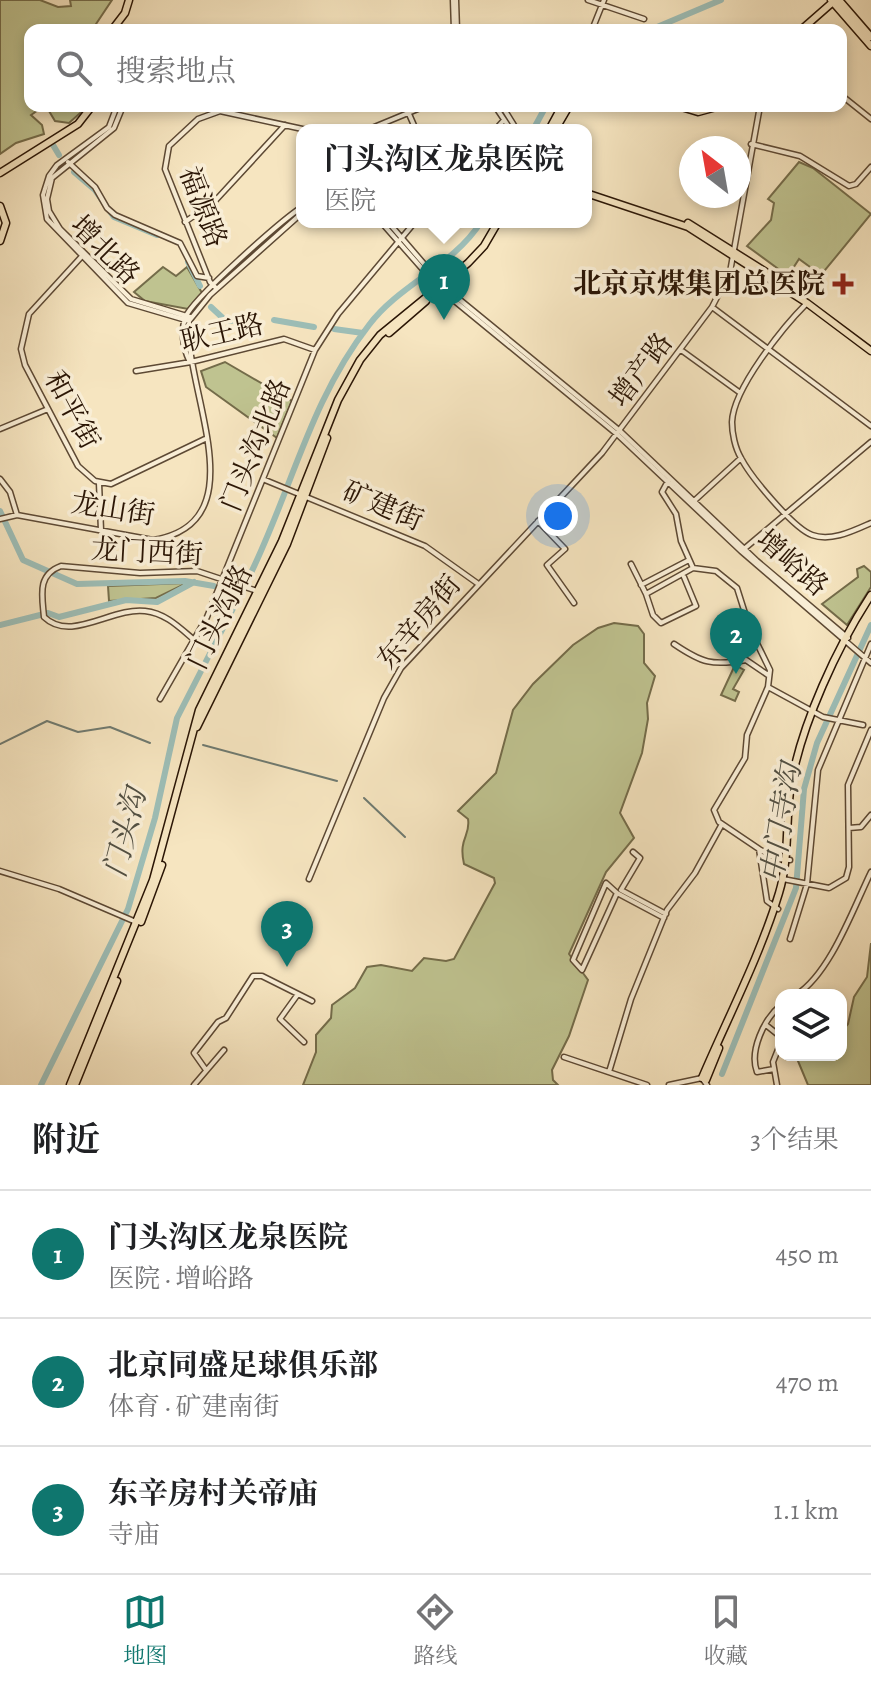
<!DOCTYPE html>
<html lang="zh">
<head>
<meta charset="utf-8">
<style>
  :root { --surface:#fff; --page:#f6f6f6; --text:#202124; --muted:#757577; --line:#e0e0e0; --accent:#0f766e }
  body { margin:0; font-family:Alegreya,"Noto Serif SC",serif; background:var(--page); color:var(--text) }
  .controls { position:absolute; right:24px; bottom:24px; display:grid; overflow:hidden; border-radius:16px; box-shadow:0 4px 12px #0003 }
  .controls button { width:72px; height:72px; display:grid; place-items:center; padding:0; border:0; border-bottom:2px solid var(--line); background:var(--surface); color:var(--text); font:40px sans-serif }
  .compass { position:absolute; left:679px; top:136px; width:72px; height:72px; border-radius:50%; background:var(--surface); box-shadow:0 4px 12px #0003; rotate:329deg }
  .you { position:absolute; left:558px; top:516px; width:28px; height:28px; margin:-20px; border:6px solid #fff; border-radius:50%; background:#1a73e8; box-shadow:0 0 0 12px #1a73e833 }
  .badge { display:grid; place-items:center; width:52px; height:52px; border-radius:50%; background:var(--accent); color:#fff; font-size:26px; font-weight:700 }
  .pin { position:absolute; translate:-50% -66px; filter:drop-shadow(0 2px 4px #0008) }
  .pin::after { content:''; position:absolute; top:42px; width:28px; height:24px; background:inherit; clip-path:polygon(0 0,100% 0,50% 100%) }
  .popup { position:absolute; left:296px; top:124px; width:296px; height:104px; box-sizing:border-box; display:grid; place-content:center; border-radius:16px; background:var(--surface); filter:drop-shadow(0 2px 6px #0005); font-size:26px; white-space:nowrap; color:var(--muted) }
  .popup b { font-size:30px; color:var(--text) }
  .popup::after { content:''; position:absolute; left:50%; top:100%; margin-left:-16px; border:16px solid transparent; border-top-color:var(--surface) }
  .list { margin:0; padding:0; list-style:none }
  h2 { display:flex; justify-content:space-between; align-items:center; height:104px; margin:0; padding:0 32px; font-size:34px }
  h2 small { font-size:26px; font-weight:400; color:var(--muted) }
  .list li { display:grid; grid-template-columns:52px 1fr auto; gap:24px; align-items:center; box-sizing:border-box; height:128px; padding:0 32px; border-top:2px solid var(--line) }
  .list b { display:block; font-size:30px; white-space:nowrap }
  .list p { margin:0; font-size:26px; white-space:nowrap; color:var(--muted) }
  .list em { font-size:26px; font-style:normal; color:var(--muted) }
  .icon { flex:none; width:44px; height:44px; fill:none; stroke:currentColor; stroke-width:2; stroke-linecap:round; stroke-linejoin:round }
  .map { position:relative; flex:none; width:871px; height:1085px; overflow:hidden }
  .search { position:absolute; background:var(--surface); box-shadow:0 4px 12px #0003; left:24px; right:24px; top:24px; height:88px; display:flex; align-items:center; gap:20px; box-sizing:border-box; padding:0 28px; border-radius:16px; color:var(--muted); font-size:30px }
  .sheet { height:488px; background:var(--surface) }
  nav { display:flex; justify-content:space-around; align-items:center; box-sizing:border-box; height:112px; border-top:2px solid var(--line); background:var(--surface); font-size:22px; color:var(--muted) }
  nav a { display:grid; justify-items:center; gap:4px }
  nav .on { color:var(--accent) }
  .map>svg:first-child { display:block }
  .green { fill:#bfc390; stroke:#746c4a; stroke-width:2 }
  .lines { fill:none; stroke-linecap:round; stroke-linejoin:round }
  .stream { stroke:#6f7a70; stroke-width:2 }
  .river { stroke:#9dbeb7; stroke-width:6 }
  .minor-casing { stroke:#5d4934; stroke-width:7 }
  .major-casing { stroke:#2a1505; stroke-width:9 }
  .minor { stroke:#f9eed6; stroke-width:4 }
  .major { stroke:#f6e5c0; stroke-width:6 }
  .poi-dot { fill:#8f2418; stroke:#f9eed6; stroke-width:3 }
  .labels { text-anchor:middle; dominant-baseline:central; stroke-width:7; stroke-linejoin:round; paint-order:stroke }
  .street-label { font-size:28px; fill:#2a1505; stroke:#f9eed6 }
  .poi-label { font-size:28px; font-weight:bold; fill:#2a1505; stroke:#f9eed6; text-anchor:end }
  .water-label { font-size:30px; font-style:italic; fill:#525043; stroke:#f9eed6 }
</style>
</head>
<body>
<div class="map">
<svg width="871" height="1085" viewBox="0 0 871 1085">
  <rect width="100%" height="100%" fill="#f6e5c0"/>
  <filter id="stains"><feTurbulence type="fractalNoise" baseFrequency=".0025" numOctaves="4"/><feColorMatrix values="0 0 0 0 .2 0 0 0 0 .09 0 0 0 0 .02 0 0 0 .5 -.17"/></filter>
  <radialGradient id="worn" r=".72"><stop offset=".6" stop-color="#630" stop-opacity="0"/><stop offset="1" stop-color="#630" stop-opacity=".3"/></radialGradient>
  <!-- green -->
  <path class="green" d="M0 0H40L58 7 71 6 70 0H112L92 30H30V106H44L31 115 42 125 44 134 16 143 0 154Z
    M46 106H88L69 123 55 121Z
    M799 162 813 168 871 214 821 275 799 259 788 276 747 246 771 220 774 203 768 199Z
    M163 267 176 276 187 267 202 293 188 309 145 301 134 292Z
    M225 362 292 401 277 438 206 387 201 371Z
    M864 566 871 572V587L847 625 822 604 858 577 857 569Z
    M187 583 156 598 109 601 108 586Z
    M614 623 638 626 644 634V663L655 676 647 703 648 719 642 753 620 813 634 838 606 872 569 954 588 980 569 1036 552 1070 553 1080 558 1085H303L316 1052V1035L331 1018 332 1005 355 988 367 967 381 965 412 971 424 958 446 961 454 959 495 883 494 878 464 864C458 838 471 836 468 819L458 811 496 773 513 710 533 684 573 645 598 628Z
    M735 665 744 670 733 689 739 692 735 701 721 695Z
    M871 943V1085H808L798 1061 802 1055H841V1032L848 1024 854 997 867 977Z"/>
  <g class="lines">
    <!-- stream -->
    <path class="stream" d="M0 744 47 721 78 732 110 727 150 743
      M203 745 337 781
      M364 798 405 837"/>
    <!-- river -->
    <path class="river" d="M650 30 721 0
      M533 130 546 106
      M53 145 59 155
      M74 172 95 190 114 217 157 235
      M188 262 200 286
      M211 307 226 321 243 320
      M274 320 314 327
      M334 329 363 333
      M0 511 23 560 77 584 185 581 214 586
      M246 583C290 497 308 403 369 325 400 284 453 266 481 222
      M224 590 239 596
      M0 625 48 613 59 617 126 600 157 602 194 582
      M722 1074 796 888 804 789 817 743 871 625
      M41 1085 128 909 155 818 177 718 243 589"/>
    <defs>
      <path id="minor" d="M453 0 454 30
        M456 0 457 30
        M588 0 644 19
        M592 30 604 0
        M841 95 871 119
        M117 106 109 127 57 165 49 176 43 195 47 219 128 303 189 321
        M123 106 114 128 52 178 47 199 49 211 60 229 131 299 190 317
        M495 106 511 130
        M502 106 517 130
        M409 114 416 130
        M367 130 425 106
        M495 130 504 120
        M751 144 800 156 849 186 856 184 871 167
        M68 162 95 187 107 208 115 215 180 243 197 276 209 278
        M185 222 215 201 285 125
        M381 222 440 289 618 435 741 551 871 663
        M388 222 443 286 620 431 757 561 848 638
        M84 254 29 314 21 349 25 365 78 466 95 481 111 484 205 439
        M216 288 210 282 165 169 169 146 198 119 220 111 307 130
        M807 303C783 327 733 389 732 422 732 433 735 448 741 458 750 476 793 528 812 535 831 542 853 531 871 523
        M712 307 871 426
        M681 350 739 392
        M189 360C183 348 181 331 185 318 192 299 282 220 302 207
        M136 371 191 362 284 339 315 350
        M0 429 48 409
        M0 479 10 492 17 515
        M265 480 425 546 477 583
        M668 481 662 492 676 514 681 541 693 568 716 571 737 588 750 629 770 670 768 687 747 735 745 758 714 810 719 822 759 849 767 901 778 909
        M99 483 101 530
        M694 501 741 458
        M0 519 17 515 153 540C260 523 183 389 189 321L210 295 302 213
        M538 521 565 549 547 565 574 603
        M744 549 871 442
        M631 564 646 594
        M684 577 696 606 661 623 653 615 646 594 693 568
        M641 585 689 560
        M193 639C179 627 165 613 145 611 112 607 71 643 44 617 42 595 37 575 61 566L140 573 197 571 260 592
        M674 644C702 663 712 666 746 660L768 675
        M768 687 823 717 863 725
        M160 699 207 617 315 350 338 314 415 222
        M849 828 861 827 871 815
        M759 849 776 859 790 860
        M633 852 640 858 621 890 666 914
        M0 871 59 889 136 922
        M309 879 384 698 401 668 602 453 712 307 730 272 760 106
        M783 879 829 888 846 878 849 867 848 785 871 730
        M617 893 606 883 573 960 582 970 617 893 664 918
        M790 939 807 884 818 770 871 644
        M298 994 280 1019 304 1042
        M796 995C830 974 853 909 871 872
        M766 1025 781 1037
        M564 1057 647 1085
        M774 1069 757 1072C749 1051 764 1019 781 1005
        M206 1070 194 1053 218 1022 226 1018 253 976H262L312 1001
        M609 1072 631 999 667 910 695 873 722 824
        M194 1085 224 1050
        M669 1085 702 1078 707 1085
        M777 1085 773 1062 781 1042"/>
      <path id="major" d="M831 0 871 46
        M839 0 871 37
        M112 30 125 13 129 0
        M801 30 834 1
        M678 106 698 112 720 106
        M549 130 562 106
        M555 130 569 106
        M0 173 78 124 92 106
        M586 193 688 227 807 303 871 351
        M0 206 6 223 0 241
        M688 223 777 279
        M389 333 426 301
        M197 727 287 544 327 438
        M141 922 162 865
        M702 1078C728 1017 760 956 779 893 790 857 785 821 791 784 802 723 837 647 871 595
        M706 1080 719 1048
        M70 1085 153 880 199 710 282 541 338 400 360 360 380 335 468 263 484 246 498 222
        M75 1085 117 981"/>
    </defs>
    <!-- minor casing -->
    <use href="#minor" class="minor-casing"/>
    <!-- major casing -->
    <use href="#major" class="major-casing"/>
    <!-- minor -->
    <use href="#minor" class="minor"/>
    <!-- major -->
    <use href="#major" class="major"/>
  </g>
  <!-- markers -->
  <path class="poi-dot" d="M839 272h8v8h8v8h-8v8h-8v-8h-8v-8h8z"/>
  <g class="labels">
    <!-- street labels -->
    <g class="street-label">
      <text transform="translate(203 207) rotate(69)">福源路</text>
      <text transform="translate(105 250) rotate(45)">增北路</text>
      <text transform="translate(222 333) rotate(-13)">耿王路</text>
      <text transform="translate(641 370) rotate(-53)">增产路</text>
      <text transform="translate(72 410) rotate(62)">和平街</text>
      <text transform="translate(256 445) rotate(-68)">门头沟北路</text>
      <text transform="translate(383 506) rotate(23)">矿建街</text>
      <text transform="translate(113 509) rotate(9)">龙山街</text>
      <text transform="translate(147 552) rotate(3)">龙门西街</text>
      <text transform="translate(792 563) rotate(41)">增峪路</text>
      <text transform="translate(220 617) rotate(-64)">门头沟路</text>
      <text transform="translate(419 622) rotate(-50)">东辛房街</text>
    </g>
    <!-- poi labels -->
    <g class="poi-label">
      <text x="825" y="284">北京京煤集团总医院</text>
    </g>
    <!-- water labels -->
    <g class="water-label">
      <text transform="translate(781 823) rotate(-81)">中门寺沟</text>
      <text transform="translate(125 833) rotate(-76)">门头沟</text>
    </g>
  </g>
  <rect width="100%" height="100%" filter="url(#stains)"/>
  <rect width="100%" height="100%" fill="url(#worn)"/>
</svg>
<div class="controls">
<button><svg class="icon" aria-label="layers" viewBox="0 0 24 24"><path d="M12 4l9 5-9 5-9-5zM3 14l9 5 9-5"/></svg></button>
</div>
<svg class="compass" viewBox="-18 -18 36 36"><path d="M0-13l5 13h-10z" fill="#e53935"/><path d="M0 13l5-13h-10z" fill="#757577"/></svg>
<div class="you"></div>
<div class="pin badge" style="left:444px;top:320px">1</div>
<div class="popup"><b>门头沟区龙泉医院</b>医院</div>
<div class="pin badge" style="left:736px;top:674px">2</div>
<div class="pin badge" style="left:287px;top:967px">3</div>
<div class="search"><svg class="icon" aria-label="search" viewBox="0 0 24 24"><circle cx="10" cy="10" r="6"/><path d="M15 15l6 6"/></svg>搜索地点</div>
</div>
<section class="sheet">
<h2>附近<small>3个结果</small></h2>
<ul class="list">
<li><span class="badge">1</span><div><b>门头沟区龙泉医院</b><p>医院 · 增峪路</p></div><em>450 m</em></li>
<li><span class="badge">2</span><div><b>北京同盛足球俱乐部</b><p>体育 · 矿建南街</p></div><em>470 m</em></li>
<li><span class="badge">3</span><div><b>东辛房村关帝庙</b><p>寺庙</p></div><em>1.1 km</em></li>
</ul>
</section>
<nav>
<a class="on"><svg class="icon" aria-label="map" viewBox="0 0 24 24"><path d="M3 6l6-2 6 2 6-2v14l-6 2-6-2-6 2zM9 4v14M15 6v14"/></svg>地图</a>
<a><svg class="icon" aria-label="directions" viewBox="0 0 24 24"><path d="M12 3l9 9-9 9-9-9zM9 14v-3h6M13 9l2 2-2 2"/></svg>路线</a>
<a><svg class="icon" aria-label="saved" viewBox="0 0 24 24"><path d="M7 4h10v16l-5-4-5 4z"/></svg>收藏</a>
</nav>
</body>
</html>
